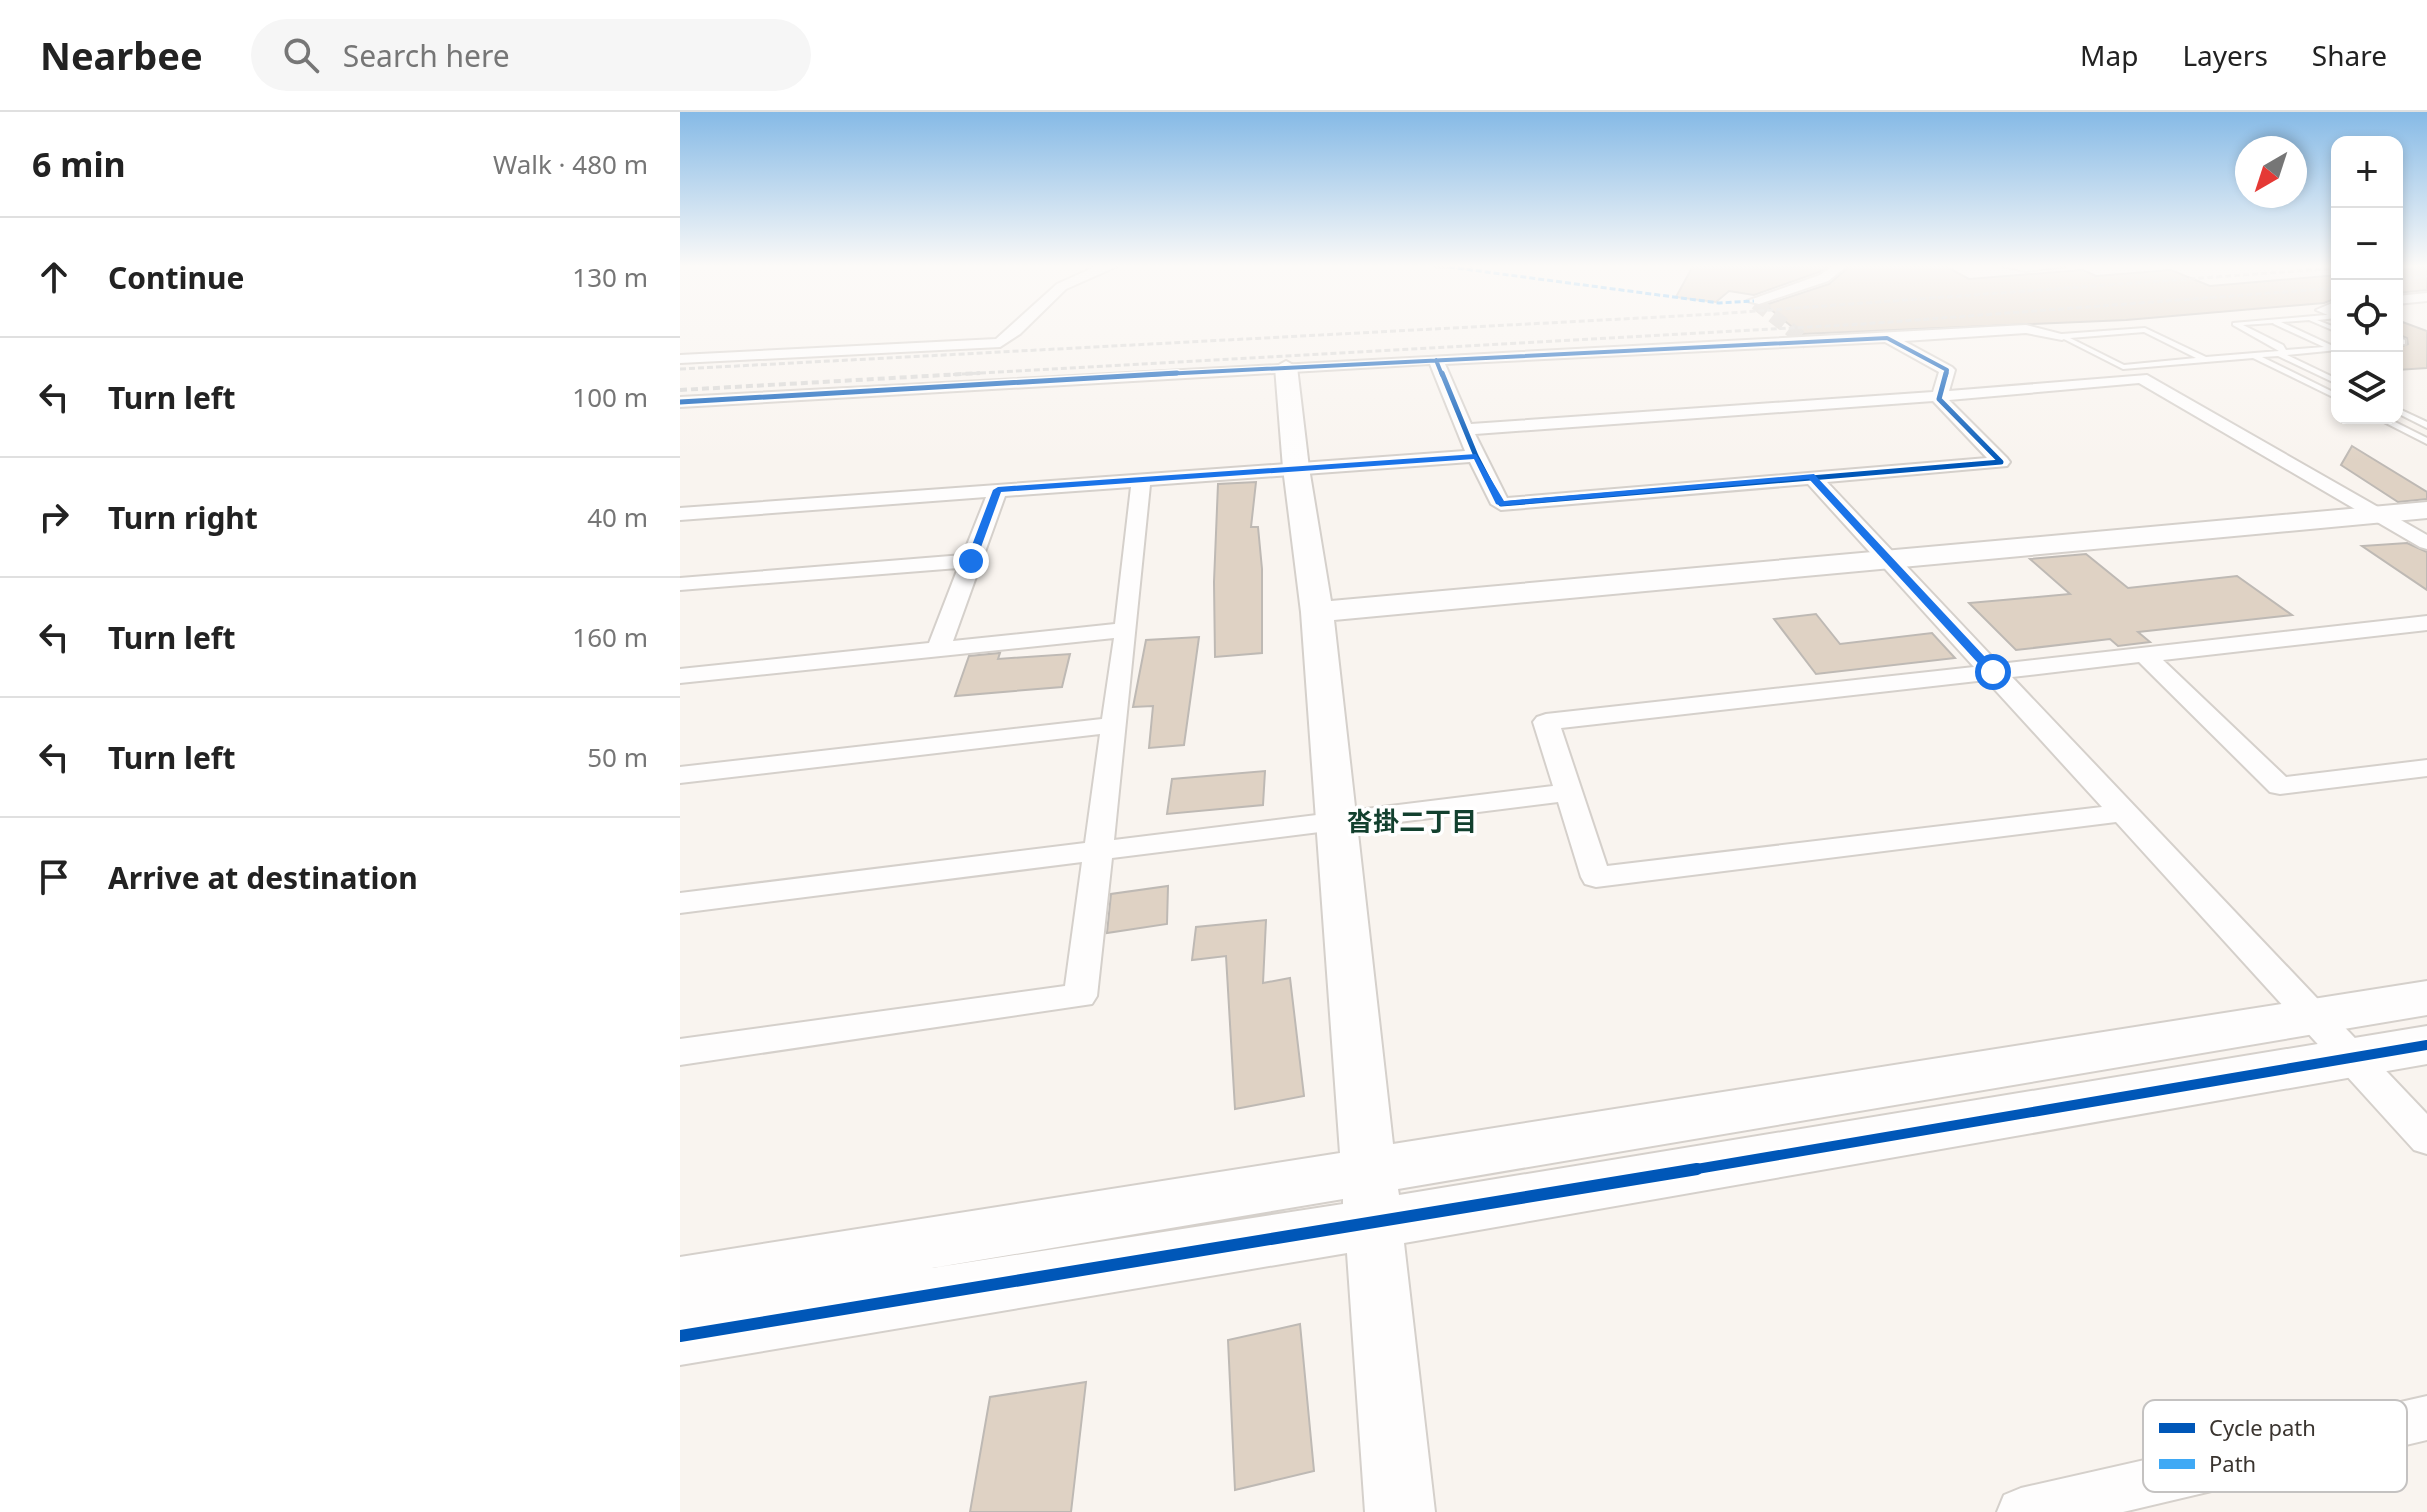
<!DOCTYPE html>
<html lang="en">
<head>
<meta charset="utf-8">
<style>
  :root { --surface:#fff; --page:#f6f6f6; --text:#222; --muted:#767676; --line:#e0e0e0 }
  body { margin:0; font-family:"Noto Sans","Noto Sans JP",sans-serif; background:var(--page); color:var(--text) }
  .controls { position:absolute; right:24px; top:24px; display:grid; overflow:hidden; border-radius:16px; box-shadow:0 4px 12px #0003 }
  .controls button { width:72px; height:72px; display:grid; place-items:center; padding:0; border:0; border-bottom:2px solid var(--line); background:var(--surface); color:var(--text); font:40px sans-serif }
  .compass { position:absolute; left:1555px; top:24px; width:72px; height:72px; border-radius:50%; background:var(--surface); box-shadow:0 4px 12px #0003; rotate:219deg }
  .stop { position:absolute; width:24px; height:24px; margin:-18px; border:6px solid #1a73e8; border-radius:50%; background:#fff }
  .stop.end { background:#1a73e8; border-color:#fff; box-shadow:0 2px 8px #0008 }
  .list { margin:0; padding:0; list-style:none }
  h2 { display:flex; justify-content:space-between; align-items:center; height:104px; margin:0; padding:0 32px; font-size:34px }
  h2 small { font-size:26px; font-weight:400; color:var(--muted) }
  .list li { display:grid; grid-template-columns:52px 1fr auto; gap:24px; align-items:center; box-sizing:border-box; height:120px; padding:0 32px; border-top:2px solid var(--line) }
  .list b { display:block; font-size:30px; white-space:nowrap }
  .list em { font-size:26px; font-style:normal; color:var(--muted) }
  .icon { flex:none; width:44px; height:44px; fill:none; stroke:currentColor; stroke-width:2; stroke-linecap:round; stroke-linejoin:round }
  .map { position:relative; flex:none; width:1747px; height:1400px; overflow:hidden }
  header { display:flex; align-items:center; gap:48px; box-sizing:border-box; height:112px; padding:0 40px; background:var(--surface); border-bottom:2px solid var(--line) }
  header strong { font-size:38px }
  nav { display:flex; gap:44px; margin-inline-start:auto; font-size:28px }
  .search { width:560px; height:72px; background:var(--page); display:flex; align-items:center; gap:20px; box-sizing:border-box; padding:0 28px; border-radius:44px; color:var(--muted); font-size:30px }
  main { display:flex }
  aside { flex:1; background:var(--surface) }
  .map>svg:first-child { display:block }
  .building { fill:#dfd2c4; stroke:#beb9b4; stroke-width:2 }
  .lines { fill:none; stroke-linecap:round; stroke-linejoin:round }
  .street-tunnel { stroke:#d3cec9; stroke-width:14; stroke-dasharray:14 7; stroke-linecap:butt }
  .lane-casing { stroke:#d5d0cb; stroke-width:4 }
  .street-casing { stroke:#d5d0cb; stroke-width:4 }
  .secondary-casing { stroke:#d5d0cb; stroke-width:4 }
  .lane { fill:#fefdfd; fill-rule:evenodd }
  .street { fill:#fefdfd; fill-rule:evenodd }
  .secondary { fill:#fefdfd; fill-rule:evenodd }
  .rail-far1 { stroke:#d5d4d2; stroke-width:3; stroke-dasharray:6 3; stroke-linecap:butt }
  .rail { stroke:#d5d4d2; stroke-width:4; stroke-dasharray:7 4; stroke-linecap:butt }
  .quiet { stroke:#3fa9f5; stroke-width:3; stroke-dasharray:6 3; stroke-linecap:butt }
  .cycleway-far3-casing { stroke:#fff; stroke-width:6 }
  .cycleway-far2-casing { stroke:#fff; stroke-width:8 }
  .cycleway-far1-casing { stroke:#fff; stroke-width:15 }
  .cycleway-casing { stroke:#fff; stroke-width:17 }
  .cycleway-far3 { stroke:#0057b8; stroke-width:4 }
  .cycleway-far2 { stroke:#0057b8; stroke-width:5 }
  .cycleway-far1 { stroke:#0057b8; stroke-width:10 }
  .cycleway { stroke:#0057b8; stroke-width:12 }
  .route { fill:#1a73e8 }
  .labels { text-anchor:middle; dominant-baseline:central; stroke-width:7; stroke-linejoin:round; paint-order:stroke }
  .neighbourhood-label { font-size:26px; font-weight:bold; fill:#12402e; stroke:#fff }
  .key { fill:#fff; stroke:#c4c2c1; stroke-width:2 }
  .key-label { font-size:22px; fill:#3a342f }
</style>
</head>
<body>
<header>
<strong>Nearbee</strong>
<div class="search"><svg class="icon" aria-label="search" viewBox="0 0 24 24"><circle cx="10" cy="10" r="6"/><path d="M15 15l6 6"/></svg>Search here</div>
<nav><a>Map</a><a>Layers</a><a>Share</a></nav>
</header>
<main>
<aside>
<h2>6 min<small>Walk · 480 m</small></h2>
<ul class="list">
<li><svg class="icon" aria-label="ahead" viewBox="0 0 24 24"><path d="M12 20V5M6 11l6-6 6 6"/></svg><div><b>Continue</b></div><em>130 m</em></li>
<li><svg class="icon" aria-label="left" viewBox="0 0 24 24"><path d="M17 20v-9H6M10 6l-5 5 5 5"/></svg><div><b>Turn left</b></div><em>100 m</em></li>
<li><svg class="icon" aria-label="right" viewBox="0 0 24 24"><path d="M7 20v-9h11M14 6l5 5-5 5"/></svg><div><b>Turn right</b></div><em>40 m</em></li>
<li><svg class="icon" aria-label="left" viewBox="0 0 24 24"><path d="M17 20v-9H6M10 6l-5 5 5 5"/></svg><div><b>Turn left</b></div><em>160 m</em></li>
<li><svg class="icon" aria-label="left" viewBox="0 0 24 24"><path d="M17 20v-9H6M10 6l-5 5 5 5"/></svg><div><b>Turn left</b></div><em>50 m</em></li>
<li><svg class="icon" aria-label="arrive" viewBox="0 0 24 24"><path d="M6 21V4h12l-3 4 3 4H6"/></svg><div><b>Arrive at destination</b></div></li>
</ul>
</aside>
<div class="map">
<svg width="1747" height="1400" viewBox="0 0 1747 1400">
  <rect width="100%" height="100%" fill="#f9f4ef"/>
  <!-- building -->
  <path class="building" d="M1013 154 1119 155 1148 154 1139 160 1074 183 1049 179 1036 190 996 185Z
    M1170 154H1265L1289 167 1403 158 1416 164 1491 158 1530 174 1657 163V186L1644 191 1446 208 1121 222 1085 193 1149 172Z
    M1747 155V178L1717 181V158Z
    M1717 208 1747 219V256L1717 258V236L1728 232 1727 226 1717 222Z
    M1672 334 1747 380V387L1718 390 1661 353Z
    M576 370 571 415H578L582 457V541L535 545 534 470 538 372Z
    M1727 431 1747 440V478L1682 434Z
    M1406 442 1448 476 1557 464 1612 503 1458 520 1470 530 1438 534 1430 527 1336 538 1289 491 1390 482 1350 447Z
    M1136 502 1160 532 1252 521 1275 546 1136 562 1094 507Z
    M519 525 504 633 469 636 473 594 453 595 466 528Z
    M320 541 318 547 390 542 382 575 275 584 289 544Z
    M585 659 583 693 487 702 492 667Z
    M488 774 487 812 427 821 431 782Z
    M586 808 583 871 610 866 624 984 555 997 546 844 512 848 516 815Z
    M620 1212 634 1359 555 1378 548 1228Z
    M406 1270 391 1400H290L310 1285Z"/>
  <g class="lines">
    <!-- street-tunnel -->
    <path class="street-tunnel" d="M1076 191 1128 231"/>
    <defs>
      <path id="lane" d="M755 154H791L788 156Z
        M1322 154H1386L1346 159Z
        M1657 202V206L1637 208 1657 216V220L1629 208 1601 210 1653 234H1657V238L1607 243 1657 267V272L1598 244 1582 245 1657 282V287L1573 246 1443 257 1378 224 1382 222 1465 216 1526 245 1599 239 1553 213V211ZM1593 211 1594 212 1644 235 1606 238 1603 233 1563 213ZM1464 220 1516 246 1444 253 1390 226Z
        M1717 225 1725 228V232L1717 233Z
        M1717 296 1747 310V316L1717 301Z
        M1696 306H1707L1747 326V332Z"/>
      <path id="street" d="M417 154H438L386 177 340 222 320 235 0 251V243L316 227 377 172Z
        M1153 154H1167L1148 169 1079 192 1067 189 1140 163Z
        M1747 181V189L1717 192V184Z
        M1657 189V207L1636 198Z
        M1346 213 1389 224 1382 228 1346 221 1224 229 1272 255 1275 258 1269 279 1467 263 1747 423V437L1740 435 1459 271 1269 288 1327 346 1330 350 1327 354 1147 370 1319 552 1747 504V518L1483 548 1606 665 1747 648V664L1600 682 1590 680 1459 550 1332 565 1747 1002V1042L1734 1038 1436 710 916 775 905 772 901 765 878 690 432 746 417 884 412 892 0 953V927L385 874 402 750 0 801V781L405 731 420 622 0 671V655L422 607 434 526 0 571V557L249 531 278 456 0 478V466L283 443 306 385 0 408V396L785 339 750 252 0 295V285ZM1205 230 1259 260 1253 280 791 312 765 252ZM1253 289 1307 346 827 386 795 322ZM790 350 811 392 821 398 1128 372 1294 555 866 602 857 605 853 610 873 674 434 728 470 373ZM451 375 435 512 273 529 325 384ZM1306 568 1422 695 927 754 881 616Z
        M1747 1284V1328L1443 1400H1317L1324 1383 1341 1376Z"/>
      <path id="secondary" d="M606 249 617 255 629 356 651 489 1747 390V406L654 508 713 1032 1747 869V903L718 1077 719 1083 1747 914V952L724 1131 755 1400H685L667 1141 0 1253V1145L660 1041 621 500 603 356 595 255ZM663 1087V1092L252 1156Z"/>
    </defs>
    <!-- lane casing -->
    <use href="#lane" class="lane-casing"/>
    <!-- street casing -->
    <use href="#street" class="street-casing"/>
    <!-- secondary casing -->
    <use href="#secondary" class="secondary-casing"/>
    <!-- lane -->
    <use href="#lane" class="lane"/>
    <!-- street -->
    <use href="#street" class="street"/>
    <!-- secondary -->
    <use href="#secondary" class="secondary"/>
    <!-- rail-far1 -->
    <path class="rail-far1" d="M1717 167 1747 164
      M0 257 1036 202 1657 156
      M264 263 1183 212 1657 176"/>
    <!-- rail -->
    <path class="rail" d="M0 278 300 261"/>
    <!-- quiet -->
    <path class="quiet" d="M769 155 1039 191 1074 189"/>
    <defs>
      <path id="cycleway-far3" d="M756 248 762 263
        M463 263 1207 226 1267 258 1266 263"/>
      <path id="cycleway-far2" d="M762 261 796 344 821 392 1321 350 1259 287 1266 261
        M0 290 497 261"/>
      <path id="cycleway-far1" d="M1005 1059 1747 933"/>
      <path id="cycleway" d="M0 1224 1017 1057"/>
    </defs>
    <!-- cycleway-far3 casing -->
    <use href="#cycleway-far3" class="cycleway-far3-casing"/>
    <!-- cycleway-far2 casing -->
    <use href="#cycleway-far2" class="cycleway-far2-casing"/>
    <!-- cycleway-far1 casing -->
    <use href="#cycleway-far1" class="cycleway-far1-casing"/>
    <!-- cycleway casing -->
    <use href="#cycleway" class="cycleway-casing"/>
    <!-- cycleway-far3 -->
    <use href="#cycleway-far3" class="cycleway-far3"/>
    <!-- cycleway-far2 -->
    <use href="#cycleway-far2" class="cycleway-far2"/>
    <!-- cycleway-far1 -->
    <use href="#cycleway-far1" class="cycleway-far1"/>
    <!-- cycleway -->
    <use href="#cycleway" class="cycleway"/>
  </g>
  <!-- sky -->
  <linearGradient id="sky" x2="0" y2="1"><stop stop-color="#86bae6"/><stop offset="0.44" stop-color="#fcfaf8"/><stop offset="1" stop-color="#fcfaf8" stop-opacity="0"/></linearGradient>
  <rect width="1747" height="350" fill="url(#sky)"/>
  <!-- route -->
  <path class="route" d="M796 342 824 389 1134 362 1319 560 1309 563 1129 367 821 394 816 392 794 347 321 380 296 449 291 451 286 449 313 378 318 375Z"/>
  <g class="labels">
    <!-- neighbourhood labels -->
    <g class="neighbourhood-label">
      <text x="732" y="709">沓掛二丁目</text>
    </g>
  </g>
  <!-- legend -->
  <rect x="1463" y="1288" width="264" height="92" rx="12" class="key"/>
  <rect x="1479" y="1311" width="36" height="10" fill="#0057b8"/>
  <rect x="1479" y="1347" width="36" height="10" fill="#3fa9f5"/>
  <g class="key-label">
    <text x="1529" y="1324">Cycle path</text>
    <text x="1529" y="1360">Path</text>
  </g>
</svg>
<div class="controls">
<button>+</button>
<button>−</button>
<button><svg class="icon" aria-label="locate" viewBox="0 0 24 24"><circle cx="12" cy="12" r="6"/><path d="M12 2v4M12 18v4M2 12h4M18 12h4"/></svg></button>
<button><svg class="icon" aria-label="layers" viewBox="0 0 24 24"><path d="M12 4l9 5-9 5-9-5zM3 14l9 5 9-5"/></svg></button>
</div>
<svg class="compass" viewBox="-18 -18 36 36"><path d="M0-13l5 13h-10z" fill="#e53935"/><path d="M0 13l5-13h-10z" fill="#767676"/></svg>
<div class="stop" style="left:1313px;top:560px"></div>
<div class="stop end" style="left:291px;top:449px"></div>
</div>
</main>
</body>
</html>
